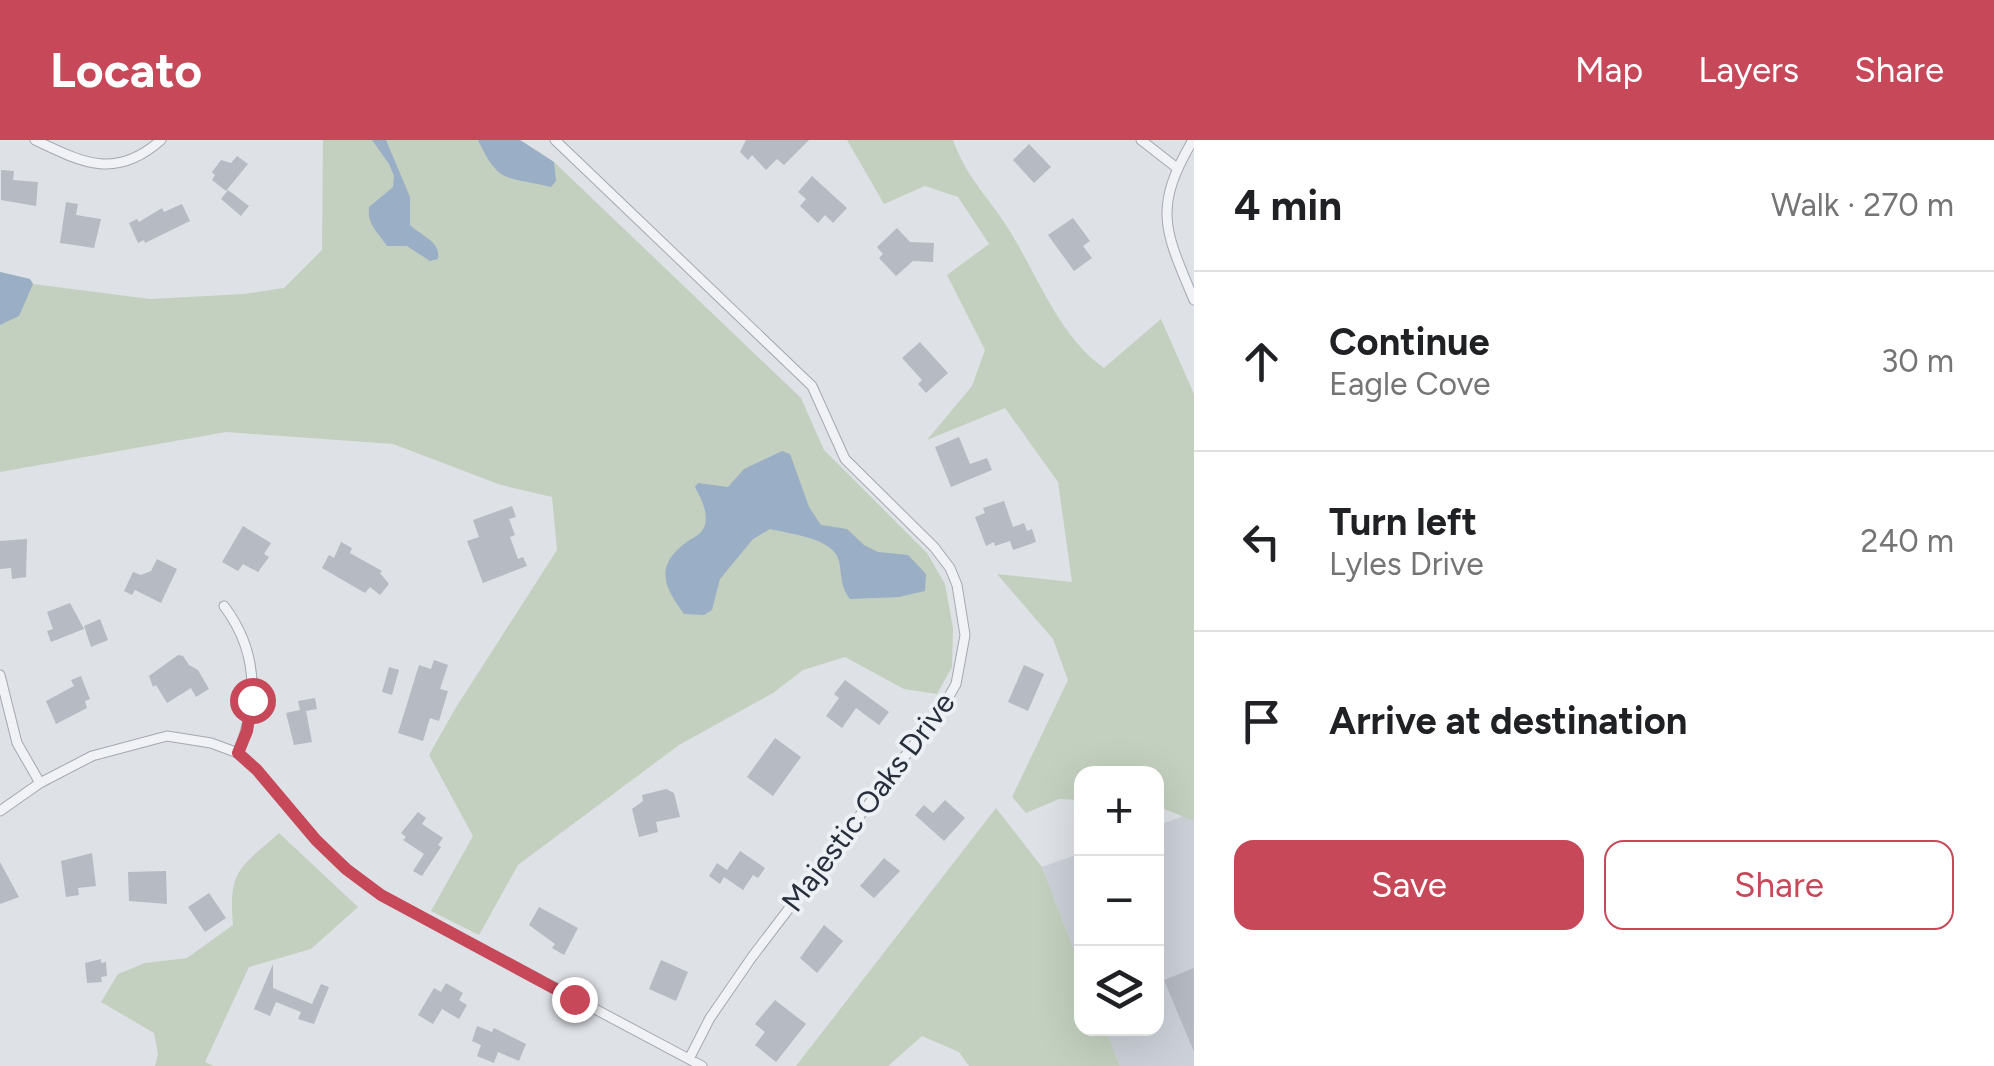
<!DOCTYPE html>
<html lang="en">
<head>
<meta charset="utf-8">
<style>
  :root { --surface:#fff; --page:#f2f2f2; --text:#202124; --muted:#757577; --line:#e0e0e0; --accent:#c64859 }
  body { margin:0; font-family:Figtree,sans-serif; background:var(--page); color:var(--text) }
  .controls { position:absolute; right:30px; bottom:30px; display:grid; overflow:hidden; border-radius:20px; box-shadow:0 10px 40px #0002 }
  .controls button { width:90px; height:90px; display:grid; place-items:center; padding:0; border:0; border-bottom:2px solid var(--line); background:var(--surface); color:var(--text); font:50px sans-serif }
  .stop { position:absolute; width:30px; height:30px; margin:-22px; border:8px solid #c64859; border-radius:50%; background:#fff }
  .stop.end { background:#c64859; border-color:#fff; box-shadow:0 2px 10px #0008 }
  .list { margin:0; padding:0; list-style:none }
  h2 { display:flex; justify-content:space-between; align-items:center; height:130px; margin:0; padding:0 40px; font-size:42px }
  h2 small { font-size:32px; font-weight:400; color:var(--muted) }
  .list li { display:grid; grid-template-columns:65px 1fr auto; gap:30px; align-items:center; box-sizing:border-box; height:180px; padding:0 40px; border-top:2px solid var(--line) }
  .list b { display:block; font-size:38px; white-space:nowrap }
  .list p { margin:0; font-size:32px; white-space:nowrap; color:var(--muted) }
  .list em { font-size:32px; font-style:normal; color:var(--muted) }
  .actions { display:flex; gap:20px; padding:30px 40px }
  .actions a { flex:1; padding:22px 0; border:2px solid var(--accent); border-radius:20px; text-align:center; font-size:35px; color:var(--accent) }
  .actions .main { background:var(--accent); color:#fff }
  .icon { flex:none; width:55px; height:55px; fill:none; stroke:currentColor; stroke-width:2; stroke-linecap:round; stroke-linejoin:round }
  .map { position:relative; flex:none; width:1194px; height:926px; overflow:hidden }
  header { display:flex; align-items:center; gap:60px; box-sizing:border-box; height:140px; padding:0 50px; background:var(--accent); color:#fff }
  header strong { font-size:48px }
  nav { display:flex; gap:55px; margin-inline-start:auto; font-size:35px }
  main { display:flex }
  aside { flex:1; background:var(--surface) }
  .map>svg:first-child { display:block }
  .built { fill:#ccd0d8 }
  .green { fill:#c3d0bf }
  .water { fill:#9aaec5 }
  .building { fill:#b5bac3 }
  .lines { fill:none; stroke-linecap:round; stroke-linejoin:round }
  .street-casing { stroke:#a4a8b0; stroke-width:11 }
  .street { stroke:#f0f2f5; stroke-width:9 }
  .route { stroke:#c64859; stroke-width:12 }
  .labels { text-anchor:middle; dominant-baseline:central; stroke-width:8; stroke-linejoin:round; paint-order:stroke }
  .street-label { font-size:30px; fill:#282f3c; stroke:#edf0f4 }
</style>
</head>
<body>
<header>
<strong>Locato</strong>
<nav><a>Map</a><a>Layers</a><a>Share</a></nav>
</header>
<main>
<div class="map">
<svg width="1194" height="926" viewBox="0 0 1194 926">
  <rect width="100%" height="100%" fill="#dee1e6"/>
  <!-- built -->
  <path class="built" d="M1194 672V926H1120L1105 889 1156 888 1157 686Z
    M1081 713V828L1042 727Z"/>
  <!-- green -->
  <path class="green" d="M323 0H520L554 22 801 258 824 310 927 413 945 444 953 488 952 527 937 554 904 549 845 517 803 530 773 553 679 605 518 725 479 795 431 771 473 696 429 615 455 569 557 410 552 357 501 345 393 304 226 292 0 332V132L30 139 33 144 150 159 244 154 284 148 322 110Z
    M847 0H953C968 41 990 58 1011 93 1039 139 1060 197 1104 228L1161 179 1194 254V681L1157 666 1156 634H1082L1081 660 1059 659 1026 673 1012 657 1068 540 1053 499 997 434 1072 442 1058 342 1005 268 927 300 972 246 985 210 947 135 989 104 958 57 925 46 884 64Z
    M996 668 1042 727 1081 828 1082 888 1105 889 1120 926H969L959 912 922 896 888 926H796Z
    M279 693 358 767 311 809 249 827 205 922 214 926H155L158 914 154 893 101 862 118 834 145 823 187 818 233 785C228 730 240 728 279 693Z"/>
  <!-- water -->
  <path class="water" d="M372 0H386L410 57V85C421 96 441 101 438 119L430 121 407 106H387C378 92 367 85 369 67L393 47 394 36 389 24Z
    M478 0H520L554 22 556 41 551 47C506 36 499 45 478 0Z
    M0 132 30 139 33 144 19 176 0 185Z
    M782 311 790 314 809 367 821 385 847 389 864 405 878 412 908 415 926 434 925 451 899 457 850 459C840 447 842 435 839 421 834 398 790 394 770 389L753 399 720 439 712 470 704 475 684 474C662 444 655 425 688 401 696 396 702 394 705 385 708 370 701 359 695 347L698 343 728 347 744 329Z"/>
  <!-- building -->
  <path class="building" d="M746 0H809L784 25 777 19 766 30 752 15 748 20 740 12Z
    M1029 4 1051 27 1034 43 1013 20Z
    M237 16 248 24 226 51 212 40 215 35 212 32 221 20 231 23Z
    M1 30 14 31 13 40 38 42 36 66 1 60Z
    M812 36 847 68 833 83 825 75 818 83 800 66 806 59 798 52Z
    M228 50 249 66 241 76 221 59Z
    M66 62 78 64 76 75 101 79 94 108 60 103Z
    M182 64 190 81 145 103 144 100 138 103 129 83 137 79 139 82 162 68 164 72Z
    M1073 78 1090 101 1083 106 1092 118 1074 131 1048 95Z
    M897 88 910 102 934 103 933 122 913 121 896 136 879 118 883 114 877 107Z
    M920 202 948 233 926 253 918 244 922 240 902 218Z
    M959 297 970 324 987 318 992 330 951 347 935 307Z
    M1004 361 1013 387 1024 383 1027 391 1032 389 1036 402 1013 410 1010 401 995 406 994 402 986 406 975 377 985 373 983 368Z
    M512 366 516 377 509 379 515 395 510 397 518 419 523 417 527 426 483 443 467 401 479 397 473 380Z
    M243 386 271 403 264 414 269 417 258 432 243 424 238 431 222 422Z
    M27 399 26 437 12 439 11 428 0 429V401Z
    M341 402 352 408 350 413 382 431 380 433 389 444 380 455 370 447 365 453 322 428 329 415 334 418Z
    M157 419 177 429 161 463 135 450 132 455 124 451 133 432 141 435 151 431Z
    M70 463 84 489 51 502 47 491 53 489 47 472Z
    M100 479 108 500 91 507 84 486Z
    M178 515 183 516 189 525 198 530 209 549 196 557 191 548 167 563 156 545 153 547 149 536Z
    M434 520 448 525 440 549 448 551 439 581 430 578 423 601 398 593 419 525 431 529Z
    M1024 525 1044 534 1028 571 1008 562Z
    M389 527 399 530 392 555 382 552Z
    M81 536 90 559 85 561 87 568 56 584 46 561 74 546 71 540Z
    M845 540 889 572 879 585 856 568 842 588 826 576 839 558 834 554Z
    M315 558 317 569 306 571 312 602 294 605 286 573 300 570 298 561Z
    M775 598 801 617 773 656 747 637Z
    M666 649 674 653 680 677 656 682 658 692 639 697 632 669 643 661 642 655Z
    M945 660 965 678 944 701 915 675 924 665 933 673Z
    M418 672 426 678 422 684 443 698 438 705 441 707 422 736 413 731 424 714 403 700 406 697 401 693Z
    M740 711 765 728 758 738 753 735 743 750 724 737 720 744 709 736 717 723 727 730Z
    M92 713 96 746 78 748 79 755 66 757 61 721Z
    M884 718 900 731 874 758 860 746Z
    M0 722 19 757 0 764Z
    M166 731 167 764 129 761 128 732Z
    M209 753 226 778 205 792 188 767Z
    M539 767 578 788 564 815 552 808 555 804 529 785Z
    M824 785 843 801 817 833 800 818Z
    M101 819V823L106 822 107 836 101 837 102 842 87 843 85 823Z
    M661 820 688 832 676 861 649 849Z
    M273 824V848L312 864 321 844 329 847 314 884 298 879 301 872 276 862 270 876 254 869Z
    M1194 828V912L1164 840Z
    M446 843 463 853 459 860 467 865 459 879 442 869 433 884 418 875 434 848 441 852Z
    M775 860 806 884 776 922 755 905 765 892 755 884Z
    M477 886 492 892 494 888 526 904 519 921 498 912 494 923 477 916 481 905 472 901Z"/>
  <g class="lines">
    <defs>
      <path id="street" d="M35 0C83 23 116 40 161 0
        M555 0 812 246 845 319 934 407 950 428 957 445 965 495 956 544 944 565 752 817 710 878 689 919
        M1141 0 1177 28
        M1193 0C1152 69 1165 91 1194 160
        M224 466C258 511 259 561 238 613
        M0 535 17 603 40 643
        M0 671 40 643 92 616 167 596 211 603 238 613 257 630 316 700 347 729 381 755 702 926"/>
    </defs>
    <!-- street casing -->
    <use href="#street" class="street-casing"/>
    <!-- street -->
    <use href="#street" class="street"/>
  </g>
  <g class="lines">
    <!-- route -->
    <path class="route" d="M252 560 247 591 238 613 257 630 316 700 346 729 381 755 574 859"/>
  </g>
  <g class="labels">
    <!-- street labels -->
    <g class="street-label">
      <text transform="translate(868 662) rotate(-53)">Majestic Oaks Drive</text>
    </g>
  </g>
</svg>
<div class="controls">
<button>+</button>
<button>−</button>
<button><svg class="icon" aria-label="layers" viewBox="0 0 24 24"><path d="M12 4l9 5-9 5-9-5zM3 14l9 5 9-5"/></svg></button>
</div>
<div class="stop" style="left:252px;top:560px"></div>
<div class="stop end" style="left:574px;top:859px"></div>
</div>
<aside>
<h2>4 min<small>Walk · 270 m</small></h2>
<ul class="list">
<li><svg class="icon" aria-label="ahead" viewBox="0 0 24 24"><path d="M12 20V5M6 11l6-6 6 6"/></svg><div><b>Continue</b><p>Eagle Cove</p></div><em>30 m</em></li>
<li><svg class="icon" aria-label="left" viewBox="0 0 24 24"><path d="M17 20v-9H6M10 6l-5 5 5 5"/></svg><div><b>Turn left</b><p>Lyles Drive</p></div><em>240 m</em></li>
<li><svg class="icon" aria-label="arrive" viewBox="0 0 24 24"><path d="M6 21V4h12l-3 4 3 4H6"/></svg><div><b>Arrive at destination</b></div></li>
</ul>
<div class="actions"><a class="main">Save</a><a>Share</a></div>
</aside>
</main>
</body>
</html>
